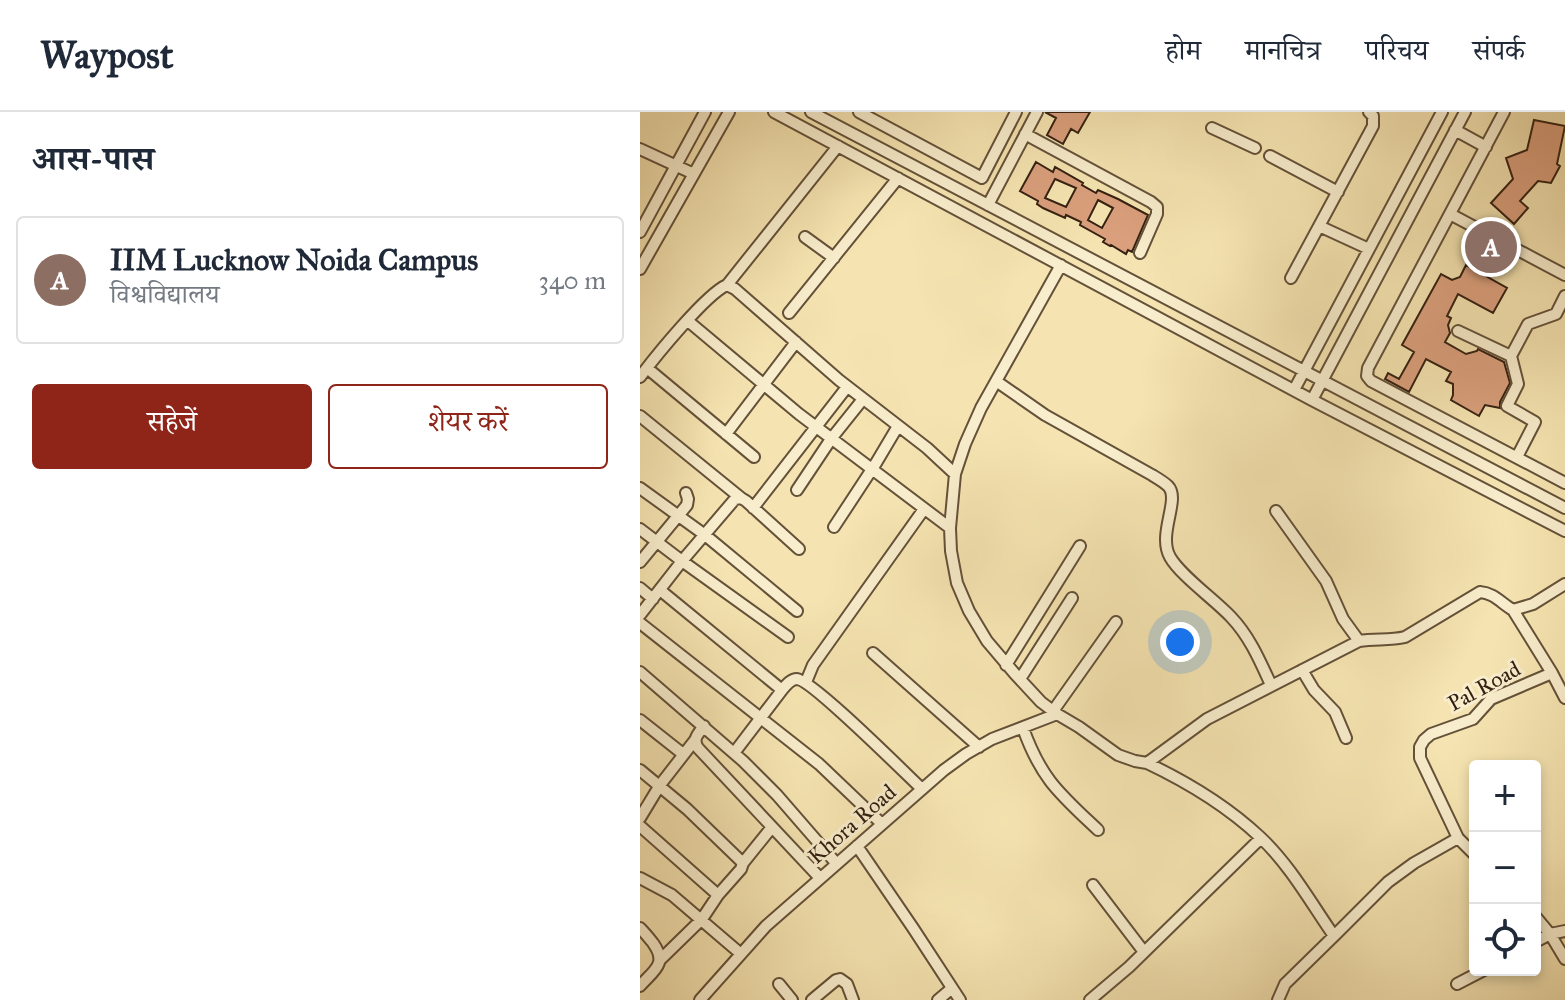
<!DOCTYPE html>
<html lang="hi">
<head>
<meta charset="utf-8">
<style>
  :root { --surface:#fff; --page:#f2f2f3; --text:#1f2937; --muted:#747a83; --line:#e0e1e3; --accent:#8f2418 }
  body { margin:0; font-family:"IM FELL Great Primer","Noto Serif Devanagari",serif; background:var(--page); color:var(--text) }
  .controls { position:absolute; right:24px; bottom:24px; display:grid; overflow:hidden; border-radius:8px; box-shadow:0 4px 12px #0003 }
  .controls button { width:72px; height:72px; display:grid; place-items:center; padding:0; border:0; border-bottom:2px solid var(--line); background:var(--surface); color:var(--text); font:40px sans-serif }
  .you { position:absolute; left:540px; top:530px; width:28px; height:28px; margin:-20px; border:6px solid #fff; border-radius:50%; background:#1a73e8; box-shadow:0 0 0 12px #1a73e833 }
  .badge { display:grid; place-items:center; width:52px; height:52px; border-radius:50%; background:var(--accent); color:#fff; font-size:26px; font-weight:700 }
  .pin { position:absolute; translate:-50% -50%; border:4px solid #fff; box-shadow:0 2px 8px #0006 }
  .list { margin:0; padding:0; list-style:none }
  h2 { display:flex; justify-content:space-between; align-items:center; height:104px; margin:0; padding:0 32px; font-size:34px }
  h2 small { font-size:26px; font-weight:400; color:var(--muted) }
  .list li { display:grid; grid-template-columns:52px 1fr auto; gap:24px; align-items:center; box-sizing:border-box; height:128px; margin:0 16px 16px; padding:0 16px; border:2px solid var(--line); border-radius:8px }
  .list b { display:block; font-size:30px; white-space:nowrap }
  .list p { margin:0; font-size:26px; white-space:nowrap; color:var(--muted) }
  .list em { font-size:26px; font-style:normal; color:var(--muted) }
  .actions { display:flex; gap:16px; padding:24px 32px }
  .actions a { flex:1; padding:18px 0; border:2px solid var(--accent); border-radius:8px; text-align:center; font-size:28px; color:var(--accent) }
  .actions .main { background:var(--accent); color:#fff }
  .icon { flex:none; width:44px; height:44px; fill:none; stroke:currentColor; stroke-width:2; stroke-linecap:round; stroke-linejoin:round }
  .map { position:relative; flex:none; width:925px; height:888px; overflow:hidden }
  header { display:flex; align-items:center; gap:48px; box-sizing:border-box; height:112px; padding:0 40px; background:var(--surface); border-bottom:2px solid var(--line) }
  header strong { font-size:38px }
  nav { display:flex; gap:44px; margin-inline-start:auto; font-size:28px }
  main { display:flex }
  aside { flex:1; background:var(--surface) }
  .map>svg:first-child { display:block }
  .building { fill:#da9f7c; stroke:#342011; stroke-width:2; fill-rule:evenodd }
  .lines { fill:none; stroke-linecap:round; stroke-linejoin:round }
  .minor-casing { stroke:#645139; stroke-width:14 }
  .minor { stroke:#f8edcc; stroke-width:10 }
  .labels { text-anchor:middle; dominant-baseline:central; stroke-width:6; stroke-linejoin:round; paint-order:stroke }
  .street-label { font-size:22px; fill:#342011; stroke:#f8edcc }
</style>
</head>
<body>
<header>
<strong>Waypost</strong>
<nav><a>होम</a><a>मानचित्र</a><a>परिचय</a><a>संपर्क</a></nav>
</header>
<main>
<aside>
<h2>आस-पास<small></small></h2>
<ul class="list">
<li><span class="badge" style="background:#8d6e63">A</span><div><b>IIM Lucknow Noida Campus</b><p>विश्वविद्यालय</p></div><em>340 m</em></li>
</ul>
<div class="actions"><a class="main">सहेजें</a><a>शेयर करें</a></div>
</aside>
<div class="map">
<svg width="925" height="888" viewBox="0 0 925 888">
  <rect width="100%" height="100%" fill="#f5e4b1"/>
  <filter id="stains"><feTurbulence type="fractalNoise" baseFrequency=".0025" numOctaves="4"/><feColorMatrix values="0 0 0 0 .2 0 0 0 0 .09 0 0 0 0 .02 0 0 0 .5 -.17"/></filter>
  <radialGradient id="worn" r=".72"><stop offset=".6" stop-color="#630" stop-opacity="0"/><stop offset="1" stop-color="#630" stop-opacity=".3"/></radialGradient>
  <!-- building -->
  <path class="building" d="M405 0H450L438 21 431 17 423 32 407 23 416 6Z
    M894 8 925 14 917 52 920 54 911 71 898 69 880 89 888 96 874 112 851 91 873 67 866 46 887 38Z
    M396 50 413 60 415 55 443 71 442 73 456 81 458 78 478 87 508 103 492 140 488 138 486 142 471 133 470 134 463 130 465 127 440 113 441 110 426 103 425 106 403 96 397 92 398 89 380 79ZM415 67 436 76 426 95 405 86ZM458 88 473 96 462 116 448 108Z
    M826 153 867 176 853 201 818 182 807 204 811 206 808 213 810 221 805 230 826 242 837 239 838 237 864 250 870 271 860 290V296L845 293 839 304 811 288 813 283V272L806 269 811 260 786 247 769 280 745 267 748 261 759 267 774 240 762 233 801 162 812 168 820 165Z"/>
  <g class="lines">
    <defs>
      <path id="minor" d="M134 0 672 288 925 419
        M171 0 925 396
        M219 0 342 66 376 0
        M864 0 728 256 727 264 731 269 925 371
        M572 16 615 36
        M815 18 846 35
        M385 22 511 90 517 95V102L500 141
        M0 37 54 62
        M630 44 698 80
        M348 93 397 0
        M810 102 925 163
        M679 114 729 137
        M0 120 65 0
        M165 125 194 146
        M421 153 341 296 325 332 315 362 310 416 311 439 317 471 329 499 347 529 375 562 401 590 417 602 439 615 478 643 495 649 507 651 567 607 719 529C735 526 749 529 765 525L840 480C854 481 861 491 873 498L893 492 925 472
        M0 157 89 0
        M651 166 733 14V4L729 0
        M87 173 95 177 199 268 287 336 315 362
        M149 201 258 66
        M48 209 159 302 310 416
        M818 219 871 244
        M7 256 114 345
        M0 265C15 245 66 182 87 173L198 34
        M356 269 405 303 512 363C517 366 524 370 528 374 541 387 517 422 530 445 540 463 575 488 591 505 610 525 620 549 631 573
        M654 278 802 0
        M672 288 825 0
        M0 304 101 386
        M86 322 156 230
        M877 345 895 310 867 294 878 272 871 244 888 212 916 202 925 184
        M0 376 65 423 157 499
        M157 378 191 327 223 287
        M113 396 207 275
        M636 399 686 469 703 507 719 529
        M194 415 236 351 258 314
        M0 417 42 449 148 525
        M0 450 47 393 48 387 46 381
        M0 476 13 487
        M20 478 142 578
        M873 498 912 561 925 586
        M0 503 42 449 95 387 101 386 106 389 159 437
        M0 511 179 652 242 712
        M233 541 339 635
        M366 553 440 434
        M662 558 674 578 695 600 706 626
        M0 560 103 649 137 683 196 751
        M380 567 432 486
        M166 570 173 553 284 397
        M413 599 476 510
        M0 608 43 642
        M64 614C58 622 52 627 58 636L180 766
        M383 616C401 667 420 682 458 718
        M94 641 142 578C146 573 151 567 157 567 172 568 266 662 282 677
        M507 651C547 670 588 695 620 725 650 753 671 791 694 824L748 770 774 751 818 726
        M0 658 47 697 103 751
        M0 706 20 673 55 628
        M0 714 78 783
        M217 734 273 816 320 888
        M835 743 818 726 780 646V635L784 628 791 622 833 607 851 587 912 561
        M0 766 32 783 101 842
        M453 773 504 840
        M895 804 910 822 925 847
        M0 816C5 821 9 826 13 831 28 852 14 858 0 874
        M895 830 910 822 925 819
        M21 847 62 807 78 783 101 757 103 751 132 715
        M139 872 152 888
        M817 872 844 858
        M60 888 126 814 304 658 326 642 352 627 417 602
        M172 888 196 868 200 867 207 872 213 888
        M298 888 311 877
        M450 888 489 855 621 726
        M638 888 645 872 694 824"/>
    </defs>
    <!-- minor casing -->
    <use href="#minor" class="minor-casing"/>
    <!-- minor -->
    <use href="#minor" class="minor"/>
  </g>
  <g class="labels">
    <!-- street labels -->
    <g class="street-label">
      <text transform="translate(844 574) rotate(-29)">Pal Road</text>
      <text transform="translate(212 712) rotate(-41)">Khora Road</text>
    </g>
  </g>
  <rect width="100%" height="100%" filter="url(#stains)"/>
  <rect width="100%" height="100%" fill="url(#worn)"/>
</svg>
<div class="controls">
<button>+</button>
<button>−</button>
<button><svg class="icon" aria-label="locate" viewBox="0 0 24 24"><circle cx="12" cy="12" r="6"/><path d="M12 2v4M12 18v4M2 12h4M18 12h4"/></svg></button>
</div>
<div class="you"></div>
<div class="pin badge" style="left:851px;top:135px;background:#8d6e63">A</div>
</div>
</main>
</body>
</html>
